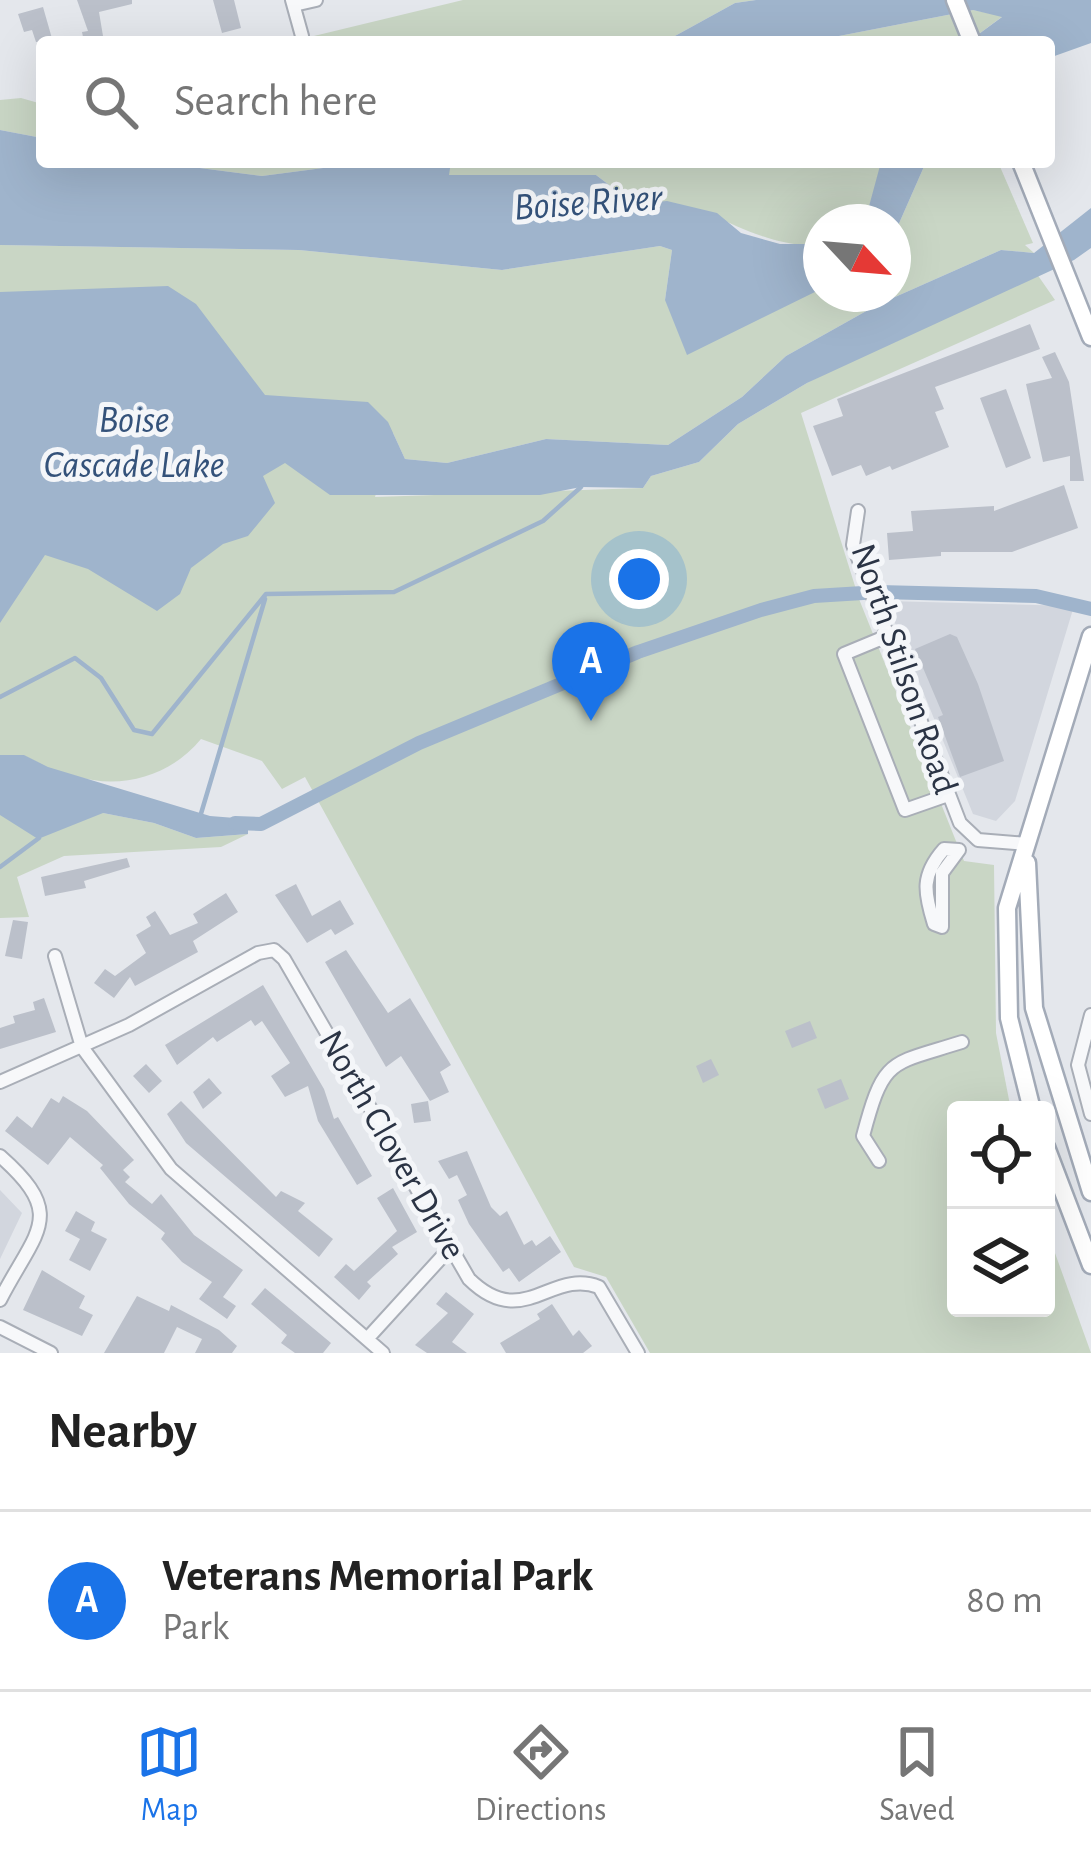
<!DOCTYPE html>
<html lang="en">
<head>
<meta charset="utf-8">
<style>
  :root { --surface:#fff; --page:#f6f6f6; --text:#222; --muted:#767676; --line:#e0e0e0; --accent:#1a73e8 }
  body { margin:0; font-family:"Alegreya Sans",sans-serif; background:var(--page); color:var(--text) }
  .controls { position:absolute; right:36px; bottom:36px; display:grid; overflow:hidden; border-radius:12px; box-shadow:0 12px 48px #0002 }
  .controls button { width:108px; height:108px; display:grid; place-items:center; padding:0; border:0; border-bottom:3px solid var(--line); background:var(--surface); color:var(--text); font:60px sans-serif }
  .compass { position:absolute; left:803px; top:204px; width:108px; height:108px; border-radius:50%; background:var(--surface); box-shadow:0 12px 48px #0002; rotate:116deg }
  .you { position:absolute; left:639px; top:579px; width:42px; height:42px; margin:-30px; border:9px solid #fff; border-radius:50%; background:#1a73e8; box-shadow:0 0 0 18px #1a73e833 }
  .badge { display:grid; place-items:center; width:78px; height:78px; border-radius:50%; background:var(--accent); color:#fff; font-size:39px; font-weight:700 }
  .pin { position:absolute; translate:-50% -99px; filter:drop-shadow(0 3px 6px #0008) }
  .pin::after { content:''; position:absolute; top:63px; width:42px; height:36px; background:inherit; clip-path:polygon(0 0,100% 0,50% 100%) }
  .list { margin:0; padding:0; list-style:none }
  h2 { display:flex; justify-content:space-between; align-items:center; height:156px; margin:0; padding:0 48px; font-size:51px }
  h2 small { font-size:39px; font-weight:400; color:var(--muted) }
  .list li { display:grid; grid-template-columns:78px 1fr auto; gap:36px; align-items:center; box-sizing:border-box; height:180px; padding:0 48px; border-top:3px solid var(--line) }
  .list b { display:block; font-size:45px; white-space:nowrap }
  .list p { margin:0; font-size:39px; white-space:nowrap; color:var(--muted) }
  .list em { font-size:39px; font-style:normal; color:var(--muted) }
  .icon { flex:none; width:66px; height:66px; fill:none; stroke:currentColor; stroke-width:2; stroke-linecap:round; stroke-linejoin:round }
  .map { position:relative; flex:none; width:1091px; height:1353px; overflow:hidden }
  .search { position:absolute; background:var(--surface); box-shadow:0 12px 48px #0002; left:36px; right:36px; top:36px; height:132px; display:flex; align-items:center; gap:30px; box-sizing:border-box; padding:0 42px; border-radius:12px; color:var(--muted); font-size:45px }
  .sheet { height:336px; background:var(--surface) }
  nav { display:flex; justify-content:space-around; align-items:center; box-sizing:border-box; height:168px; border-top:3px solid var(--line); background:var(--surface); font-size:33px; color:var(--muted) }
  nav a { display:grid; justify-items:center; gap:6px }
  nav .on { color:var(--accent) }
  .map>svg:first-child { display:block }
  .built { fill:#d2d6de }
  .green { fill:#c9d6c5 }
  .water { fill:#9fb4cc }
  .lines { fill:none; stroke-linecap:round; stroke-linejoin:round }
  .stream { stroke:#9fb4cc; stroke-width:4.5 }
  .canal { stroke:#9fb4cc; stroke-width:14 }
  .building { fill:#bbc0ca }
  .minor-casing { stroke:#a9aeb7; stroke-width:16 }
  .major-casing { stroke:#a3abb8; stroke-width:21 }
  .minor { stroke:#f7f8fa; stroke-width:12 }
  .major { stroke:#fff; stroke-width:16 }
  .labels { text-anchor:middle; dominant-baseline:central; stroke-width:10; stroke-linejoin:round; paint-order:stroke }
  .street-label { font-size:36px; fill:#2b3445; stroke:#f4f6f9 }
  .water-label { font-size:39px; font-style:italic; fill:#34527a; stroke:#f4f6f9 }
</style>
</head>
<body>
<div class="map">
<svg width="1091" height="1353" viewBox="0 0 1091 1353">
  <rect width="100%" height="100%" fill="#e4e7ec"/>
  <!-- built -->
  <path class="built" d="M886 601 1074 606 1015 801 996 821 973 814Z
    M0 1190 22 1213 0 1259Z"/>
  <!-- green -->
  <path class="green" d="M463 0H756L735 3 664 42H289Z
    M973 10 1003 16 968 42H808Z
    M21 98 42 104V138L0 130V100Z
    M153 162H369L262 176Z
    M451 162H881L883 165 868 210 856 222H821V244L811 246C736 241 712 197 634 204L596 175H448Z
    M926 162H998L1033 243 1025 245 1034 253 1001 250 877 305 786 356 742 397 668 445 546 439 447 463 405 459 393 433 375 497 643 488 651 476 699 462 738 424 807 383 1030 264 1055 300 801 413 859 599 964 861 994 865 996 1033 1011 1110H956V1308H1046V1228L1091 1353H650L606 1277 574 1267 305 777 282 789 262 761 201 739C170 777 120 790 75 776L103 813 154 823 196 838 248 834 221 847 64 856 17 877 29 917 0 918V245L299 250 502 270 660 246 672 250 665 300 821 289V294H893V237Z"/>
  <!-- water -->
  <path class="water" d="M756 0H1091V43L1049 58V42H968L1002 17 973 10 808 42H664L735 3Z
    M0 130 42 138V162H153L262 176 369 162H451L449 175H596L634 204 667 201 717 213 741 233 780 244H821V289L687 355 665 300 672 250 660 246 502 270 299 250 0 245Z
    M881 162H926L893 237V222H856L868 210Z
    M1091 208V248L1074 260 807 383 738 424 699 462 651 476 643 488 581 487 540 495H330L285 463 263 476 275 503 248 536 223 544 191 568 180 594 157 611 88 569 45 555 0 623V292L168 286 196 304 265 395 368 402 388 422 405 459 447 463 546 439 668 445 742 397 786 356 877 305 1001 250 1034 253Z
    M0 755H24L48 767 210 816 248 819V834L196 838 154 823 103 813 38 839 0 815Z"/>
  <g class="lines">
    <!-- stream -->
    <path class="stream" d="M0 697 75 658 101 678 134 730 152 734 266 594 394 592 543 521 581 487
      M200 817 265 599
      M0 867 39 838"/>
    <!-- canal -->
    <path class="canal" d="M235 823 261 824 419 743 638 652 761 610 814 596 879 592 1036 596 1091 609"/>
  </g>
  <!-- building -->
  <path class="building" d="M77 0H132V4L99 12 104 42H84L82 32 88 31Z
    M213 0H234L241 28 222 33Z
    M43 7 53 42H36L32 30 24 32 18 14Z
    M1030 324 1040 349 935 387 944 409 935 412 949 447 892 470 890 466 866 476 861 465 832 476 813 426 843 416 837 399Z
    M1055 352 1069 382 1084 481H1070V456L1043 462 1026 384 1052 378 1042 357Z
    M1006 389 1031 458 1006 468 980 398Z
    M1064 485 1078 528 1012 552H941V556L889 560 887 533 913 531 911 511 994 506V511Z
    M950 634 957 637 978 684 1004 761 960 777 938 717 943 715 915 649Z
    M127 858 130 867 84 881 86 888 45 896 41 877Z
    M296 884 312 916 340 900 354 924 335 935 331 929 307 943 275 895Z
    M226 893 238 912 193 941 198 952 135 986 130 977 114 998 94 983 105 969 115 976 146 953 136 935 151 926 146 917 155 911 170 935 198 923 193 914Z
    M13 920 28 922 22 959 5 956Z
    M346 950 388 1013 410 998 451 1065 440 1072 449 1092 430 1101 401 1056 386 1067 325 962Z
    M263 985 324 1089 334 1119 338 1117 372 1176 357 1185 318 1121 308 1086 285 1097 271 1076 290 1063 262 1021 255 1026 251 1020 217 1042 213 1037 177 1065 165 1045Z
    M44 998 56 1032 0 1049V1028L15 1023 13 1016 35 1010 33 1002Z
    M810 1021 817 1038 792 1048 785 1031Z
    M711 1059 719 1075 703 1083 696 1066Z
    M146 1064 162 1081 149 1093 133 1076Z
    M209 1078 222 1093 203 1109 193 1092Z
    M841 1079 849 1099 825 1109 817 1089Z
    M63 1096 87 1111 134 1160 123 1170 130 1177 125 1182 152 1204 161 1194 194 1235 243 1270 223 1297 236 1306 227 1319 199 1299 212 1282 182 1262 161 1239 165 1233 129 1204 100 1168 103 1165 70 1137 48 1165 5 1131 17 1116 32 1128 51 1098 59 1103Z
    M181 1101 276 1197 281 1191 305 1203 298 1211 333 1239 319 1257 186 1143 167 1114Z
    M428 1101 431 1121 414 1123 411 1104Z
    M467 1151 491 1207 500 1216 507 1211 524 1245 532 1240 536 1246 550 1236 561 1252 519 1282 509 1268 503 1272 469 1224 458 1200 467 1195 457 1175 449 1179 438 1161Z
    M393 1188 417 1232 392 1247 398 1254 367 1282 371 1286 359 1300 334 1277 346 1264 354 1271 397 1231 377 1198Z
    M76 1211 95 1222 91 1231 107 1239 90 1271 69 1260 80 1239 65 1231Z
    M42 1270 85 1296 79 1308 93 1315 82 1336 23 1310Z
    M265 1288 331 1343 323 1353H295L281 1343 287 1335 251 1304Z
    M446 1292 474 1314 452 1342 467 1353H427L415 1345 448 1313 436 1304Z
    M137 1296 169 1311 171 1305 219 1330 237 1346 232 1353H195L202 1339 177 1327 164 1353H104Z
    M552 1304 573 1336 579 1330 592 1346 583 1353H506L500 1343 540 1319 537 1314Z"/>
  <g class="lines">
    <defs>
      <path id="minor" d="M292 0 302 36
        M294 5 316 0
        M858 511 853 545 960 823 978 840 1027 844
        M885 637 844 654 905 810 948 795
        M944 849 959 850 942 873V927L934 924C924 892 921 875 944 849Z
        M55 956 82 1047 171 1169 383 1353
        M1091 1015 1078 1065 1091 1114
        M0 1082 129 1025 258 953 274 950 284 959 469 1279C523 1332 551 1268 599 1287L638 1353
        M0 1156C68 1216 36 1230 0 1300
        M879 1161 863 1136C884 1056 890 1065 962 1042
        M0 1327 51 1353
        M367 1339 450 1248"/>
      <path id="major" d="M955 0 972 42
        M1021 162 1091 337
        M1027 863 1034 1008 1091 1192
        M1032 1110 1009 1018 1007 908 1091 636
        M1046 1147 1091 1265"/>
    </defs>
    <!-- minor casing -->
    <use href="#minor" class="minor-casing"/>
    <!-- major casing -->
    <use href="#major" class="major-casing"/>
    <!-- minor -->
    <use href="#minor" class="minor"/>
    <!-- major -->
    <use href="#major" class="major"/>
  </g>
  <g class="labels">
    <!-- street labels -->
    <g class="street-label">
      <text transform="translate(904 669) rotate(71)">North Stilson Road</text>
      <text transform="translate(392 1145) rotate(60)">North Clover Drive</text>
    </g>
    <!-- water labels -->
    <g class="water-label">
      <text transform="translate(588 203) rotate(-4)">Boise River</text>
      <text x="134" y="420">Boise<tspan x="134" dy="45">Cascade Lake</tspan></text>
    </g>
  </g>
</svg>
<div class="controls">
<button><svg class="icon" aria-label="locate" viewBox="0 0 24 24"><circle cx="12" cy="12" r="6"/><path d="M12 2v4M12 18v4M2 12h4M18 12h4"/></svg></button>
<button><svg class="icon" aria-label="layers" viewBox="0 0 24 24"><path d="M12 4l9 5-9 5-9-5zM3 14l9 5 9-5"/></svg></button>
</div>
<svg class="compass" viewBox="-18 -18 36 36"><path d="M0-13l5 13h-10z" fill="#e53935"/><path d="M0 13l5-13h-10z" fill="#767676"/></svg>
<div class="you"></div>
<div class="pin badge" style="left:591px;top:721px">A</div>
<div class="search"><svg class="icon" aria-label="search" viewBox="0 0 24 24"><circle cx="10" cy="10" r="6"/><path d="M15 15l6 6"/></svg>Search here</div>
</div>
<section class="sheet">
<h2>Nearby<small></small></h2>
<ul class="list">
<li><span class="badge">A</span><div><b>Veterans Memorial Park</b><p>Park</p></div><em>80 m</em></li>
</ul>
</section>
<nav>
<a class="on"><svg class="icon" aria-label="map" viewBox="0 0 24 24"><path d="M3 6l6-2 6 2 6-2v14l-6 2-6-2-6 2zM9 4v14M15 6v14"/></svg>Map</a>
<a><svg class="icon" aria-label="directions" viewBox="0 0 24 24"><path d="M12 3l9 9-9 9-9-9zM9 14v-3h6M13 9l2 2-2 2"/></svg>Directions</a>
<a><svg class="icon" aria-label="saved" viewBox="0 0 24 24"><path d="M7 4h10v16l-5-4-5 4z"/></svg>Saved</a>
</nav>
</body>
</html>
